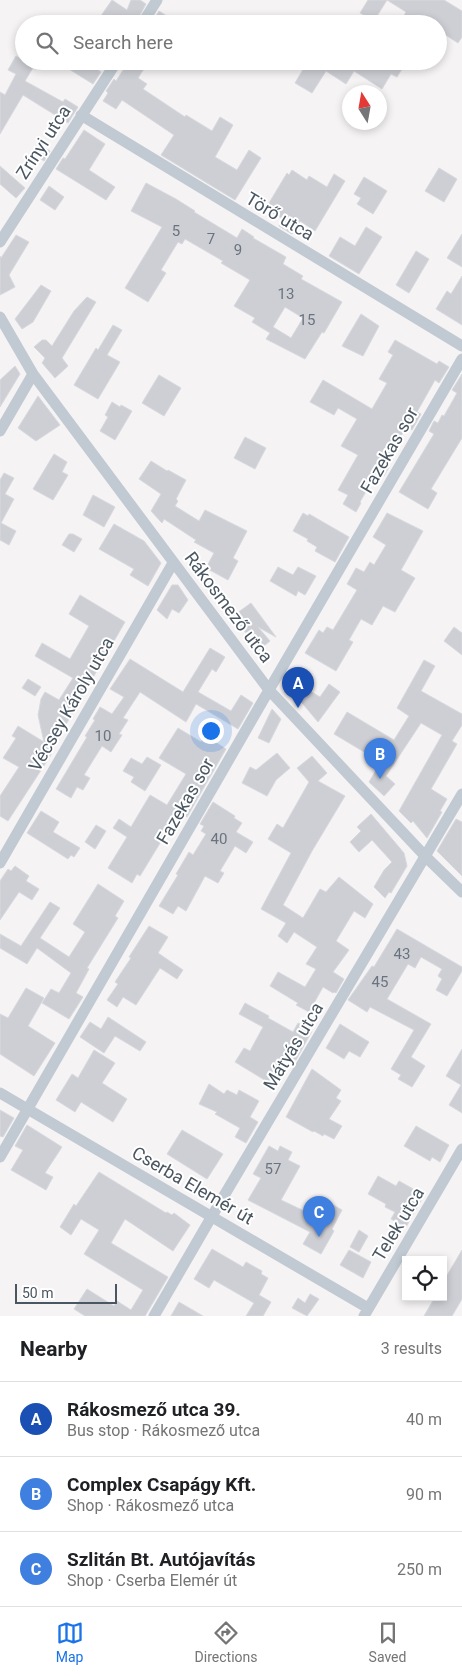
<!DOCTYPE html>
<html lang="en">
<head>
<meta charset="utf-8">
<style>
  :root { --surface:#fff; --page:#f6f6f6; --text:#202124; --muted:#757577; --line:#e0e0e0; --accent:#1a73e8 }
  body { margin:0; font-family:Roboto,sans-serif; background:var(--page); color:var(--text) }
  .controls { position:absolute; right:15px; bottom:15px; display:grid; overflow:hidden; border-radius:0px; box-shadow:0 2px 8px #0003 }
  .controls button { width:45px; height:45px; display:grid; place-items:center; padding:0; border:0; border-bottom:1px solid var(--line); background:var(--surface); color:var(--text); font:25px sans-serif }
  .compass { position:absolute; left:342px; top:85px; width:45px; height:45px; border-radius:50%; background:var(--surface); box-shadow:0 2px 8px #0003; rotate:349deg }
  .scale { position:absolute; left:15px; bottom:12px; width:102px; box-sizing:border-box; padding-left:5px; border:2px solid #4a5661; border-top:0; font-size:14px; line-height:18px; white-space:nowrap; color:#4a5661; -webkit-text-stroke:4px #fff; paint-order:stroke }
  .you { position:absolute; left:210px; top:730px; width:18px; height:18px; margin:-12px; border:4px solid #fff; border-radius:50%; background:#1a73e8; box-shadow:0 0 0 8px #1a73e833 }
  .badge { display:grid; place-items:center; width:32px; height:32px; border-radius:50%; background:var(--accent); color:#fff; font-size:16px; font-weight:700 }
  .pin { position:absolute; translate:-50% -41px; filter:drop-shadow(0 1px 2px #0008) }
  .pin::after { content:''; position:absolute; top:26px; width:18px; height:15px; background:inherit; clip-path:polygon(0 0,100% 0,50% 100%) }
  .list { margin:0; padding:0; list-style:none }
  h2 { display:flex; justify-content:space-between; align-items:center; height:65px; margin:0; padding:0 20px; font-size:21px }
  h2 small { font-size:16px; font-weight:400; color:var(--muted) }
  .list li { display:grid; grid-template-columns:32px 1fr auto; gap:15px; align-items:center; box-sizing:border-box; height:75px; padding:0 20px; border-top:1px solid var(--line) }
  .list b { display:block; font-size:19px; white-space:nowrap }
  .list p { margin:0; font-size:16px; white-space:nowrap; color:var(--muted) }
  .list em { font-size:16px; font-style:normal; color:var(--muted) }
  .icon { flex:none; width:28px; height:28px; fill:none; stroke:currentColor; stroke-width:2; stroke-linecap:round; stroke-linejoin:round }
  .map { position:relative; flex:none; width:462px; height:1316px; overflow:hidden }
  .search { position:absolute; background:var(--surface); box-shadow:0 2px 8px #0003; left:15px; right:15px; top:15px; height:55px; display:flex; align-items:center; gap:12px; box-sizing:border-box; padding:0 18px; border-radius:28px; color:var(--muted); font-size:19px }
  .sheet { height:290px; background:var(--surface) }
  nav { display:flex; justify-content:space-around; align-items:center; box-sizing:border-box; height:70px; border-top:1px solid var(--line); background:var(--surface); font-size:14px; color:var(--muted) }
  nav a { display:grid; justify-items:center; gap:2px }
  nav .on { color:var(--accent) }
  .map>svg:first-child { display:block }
  .building { fill:#cdcfd5; stroke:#d7d9de; fill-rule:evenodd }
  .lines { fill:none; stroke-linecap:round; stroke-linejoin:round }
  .street { stroke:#c1cad2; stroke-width:11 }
  .labels { text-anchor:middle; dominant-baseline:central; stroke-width:4; stroke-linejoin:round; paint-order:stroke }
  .number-label { font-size:15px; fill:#6b747e }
  .street-label { font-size:18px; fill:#4a5661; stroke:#fff }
</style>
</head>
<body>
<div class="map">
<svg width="462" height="1316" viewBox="0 0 462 1316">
  <rect width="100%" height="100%" fill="#f5f3f3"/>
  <!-- building -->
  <path class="building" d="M112 0 127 10 131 0H140L146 4 135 24H104L98 20Z
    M368 0H444L462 11V37L458 43 438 30V24H399L406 12 387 0 374 21 360 13Z
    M159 11 180 24H151Z
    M16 56 24 61H37L25 81 63 102 65 99 78 107 68 123 23 95 0 134V92L5 95 16 74 8 70Z
    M56 61H93L90 65 101 72 93 84Z
    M129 61H149L138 78 147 84 143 89 185 117 186 115 212 131 220 117 233 125 215 157 237 170 249 150 261 158 235 200 161 155 174 135 122 100 116 109 103 101 108 93 106 91 114 79 116 81Z
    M308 61H407L397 77 391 74 382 89 354 71 346 84 326 71 312 93 295 83Z
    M84 130 105 144 89 170 115 187 106 200 56 169 63 158 65 159Z
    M38 144 50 151 44 161 32 153Z
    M0 166 25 188 16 198 0 184Z
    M439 168 457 179 444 202 425 191Z
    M292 170 307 180 309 176 327 187 334 174 345 181 315 231 300 221 292 234 279 226 283 219 268 210 271 205 269 203 287 173 289 175Z
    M364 177 387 191 373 214 357 204 361 198 354 194Z
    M146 183 176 199 195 211 194 212 237 238 242 229 254 237 253 238 286 257 283 264 303 276 301 279 342 302 324 333 322 332 305 359 266 339 270 333 252 322 255 318 234 306 250 280 221 263 223 261 185 239 182 244 178 242 161 270 166 273 148 302 125 288 162 227 131 211ZM285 307 303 318 291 338 273 327Z
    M49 186 64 197 55 210 40 200Z
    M366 227 382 237 359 274 329 256 340 237 355 246Z
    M462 234V267L447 258Z
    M16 235 29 242 9 275 15 287 0 295V256L1 258Z
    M416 251 429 259 409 293 396 285Z
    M462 276V325L436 309 447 291 451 294Z
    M41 285 51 291 33 322 22 329 15 319Z
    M87 297 96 302 62 358 68 366 55 378 42 363 45 358 34 347 42 340H46L52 346 74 311Z
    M361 314 379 326 363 356 342 346Z
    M113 325 122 330 107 355 120 362 98 399 74 385 96 348 98 350Z
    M395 340 437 364 439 361 449 367 439 383 435 380 417 412 421 414 416 423 412 430 406 427 385 465 389 467 384 476 377 472 360 502 361 503 356 512 343 504 348 495 338 490 358 455 341 446 357 419 338 408 334 415 310 402 323 380 372 409 387 383 379 379 393 355 388 352Z
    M15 366 20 374 0 407V380Z
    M462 374V438L431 489 437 493 428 509 399 492 434 434 429 431 434 421 438 423 442 415 444 416 457 393 452 390Z
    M159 375 181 388 164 416 142 403Z
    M38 396 60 425 36 441 18 428Z
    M112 402 120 407 121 405 132 411 115 440 100 431 108 417 105 415Z
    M245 437 266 448 255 469 234 458Z
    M54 454 67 462 62 472 68 475 53 500 33 489Z
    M151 461 167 471 168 470 186 480 176 499 178 501 175 506 199 521 205 510 247 531 233 558 238 561 228 580 206 568 214 553 194 542 196 540 164 519 162 523 151 511 161 494 139 479Z
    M4 473 14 478 5 494 14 499 1 523 16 531 9 545 0 540V480Z
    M93 495 115 507 104 527 83 515Z
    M303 513 308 516 309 514 349 537 335 562 315 551 317 547 307 541 308 539 293 531Z
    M387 513 423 531 401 570 415 578 395 612 383 606 372 625 361 619 349 640 353 642 336 671 305 653 319 630 323 633 327 627 333 630 357 590 347 584 356 568 364 572 370 562 374 565 386 545 373 537Z
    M114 524 144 541 161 563 148 586 130 575 134 569 99 549Z
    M69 534H73L82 539 74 552 62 545Z
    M278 567 293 575 298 567 316 576 305 595 298 591 296 596 270 581Z
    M172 585H178L188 600 179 613 172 609 167 619 157 610Z
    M80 595 125 622 53 747V751L49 758 8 821 0 816V796L19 767 3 758 16 738 12 736 18 726 44 742 38 715 41 699 45 692 59 700 73 678 35 656 42 643 70 659 89 626 69 614Z
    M251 603 276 637 258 627 270 641 259 650 233 616Z
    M454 627 462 633V655L444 641Z
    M210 648 225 657 216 672 212 669 198 692 231 711 241 695 253 703 238 729 196 704 186 722 140 692 123 718 128 720 119 734 122 735 111 752 102 746 84 775 90 778 83 790 77 787 71 798 56 789 87 737 85 736 95 720 93 719 100 707 112 714 124 697 110 689 130 659 183 692Z
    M424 660 435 666 421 691 462 714V725L452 741 457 744 431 789 447 799 440 811 442 812 427 838 413 821 411 823 399 811 442 735 421 723 386 776 395 784 384 796 369 782 381 762 334 734 347 712 394 740 409 716 397 708Z
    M294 671 310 691 320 697 329 684 340 692 318 722 287 685Z
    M28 679 41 687 35 696 22 688Z
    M272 709 281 719 269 743 258 738Z
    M178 728 201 742 202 740 207 742 209 738 226 749 187 817 179 812 140 876 137 874 132 883 108 868 127 837 113 828 119 819 131 827 150 795 167 805 186 774 159 758Z
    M277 753 290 768 276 780 267 796 242 783 250 767 256 770Z
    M312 756 327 773 318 781 345 796 312 851 283 905 303 918 320 889 326 892 339 877 373 904 365 918 354 911 336 941 349 950 333 972 344 979 336 993 334 992 333 993 323 987 309 1012 296 1005 298 1003 270 986 278 972 305 987 316 969 306 964 317 947 294 932 287 943 278 936 286 923 261 909 291 853 268 839 277 824 283 828 309 782 297 768Z
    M147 757 161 765 145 791 131 782 134 777 123 771 131 758 142 764Z
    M213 802 235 816 234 818 242 823 236 832 253 842 246 853 235 846 220 871 224 873 218 883 205 876 186 911 178 906 173 914 159 906 178 875 176 874 189 852 193 855 206 834 201 831 204 826 200 824Z
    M41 811 59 822 53 832 80 848 74 857 71 855 68 859 27 833Z
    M371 814 404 853 407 866 391 893 389 892 385 898 374 887 384 870 392 862 372 840 359 852 350 842 361 831 357 827Z
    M456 819 462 822V876L437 851Z
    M96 825 106 831 95 849 85 842Z
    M15 866 29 876 26 881 39 889 32 900 19 892 0 920V881L8 869 11 871Z
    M98 884 124 901 115 916 118 918 87 968 89 969 76 993 83 997 69 1019 42 1003 51 989 59 993 71 973 37 948 27 964 0 948V934L21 946 50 902 60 908 40 938 69 957 85 932 73 924Z
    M149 926 168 937 158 953 183 970 177 979 160 968 136 1005 123 997 117 1007 107 1000 118 984 115 982 131 958 129 957Z
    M397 929 462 967V971L447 996 436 990 442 979 438 976 442 969 421 957 415 968 408 964 387 999 431 1024 411 1057 425 1066 412 1087 398 1079 401 1075 391 1069 414 1030 370 1007 367 1012 348 1000 372 966 374 967Z
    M26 988 44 998 28 1026 55 1043 34 1076 0 1054V1014L8 1018Z
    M245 1003 269 1016 268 1018 293 1032 298 1023 312 1031 296 1060 288 1056 271 1084 235 1062 244 1048 250 1051 263 1027 239 1014Z
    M108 1017 146 1042 140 1051 115 1036 104 1053 80 1037 90 1022 101 1029Z
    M340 1024 369 1042 360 1057 349 1051 344 1059 326 1048Z
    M462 1049V1113L449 1105 461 1085 446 1076Z
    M94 1050 115 1063 102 1083 127 1099 113 1122 81 1102 75 1112 56 1100 72 1074 78 1078Z
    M312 1069 341 1090 336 1098 341 1101 329 1119 342 1126 334 1139 324 1134 323 1136 314 1131 313 1132 286 1117Z
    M209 1084 224 1094 227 1090 237 1095 239 1090 259 1101 250 1117 258 1122 246 1143 235 1137 240 1128 215 1114 217 1112 199 1104Z
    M0 1110 14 1118 3 1137 0 1136Z
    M27 1125 62 1147 45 1173 53 1177 46 1190 11 1170 23 1150 15 1146Z
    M416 1126 449 1145 440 1162 432 1157 430 1161 404 1146Z
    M182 1130 223 1154 207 1179 167 1154Z
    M269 1146 278 1151 280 1146 292 1152 288 1160 300 1166 281 1200 319 1218 328 1202 342 1210 332 1229 334 1231 321 1254 303 1244 310 1232 248 1200 261 1178 253 1174Z
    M99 1172 166 1213 167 1212 172 1215 174 1213 190 1225 173 1251 125 1219 111 1243 168 1277 145 1316H85L74 1309 87 1289 114 1306 117 1301 131 1310 143 1290 84 1254 99 1230 81 1219 71 1235 60 1227 74 1204 76 1206Z
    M378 1176 396 1186 399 1181 424 1195 406 1227 391 1219 395 1212 385 1207 386 1204 368 1194Z
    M359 1230 368 1236 359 1252 350 1247Z
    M212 1249 243 1267 246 1262 262 1271 261 1274 268 1278 259 1295 271 1302 263 1316H246L254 1303 214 1280 209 1288 194 1279Z
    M349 1250 371 1262 363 1278 340 1265Z
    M462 1250V1299L452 1316H424L435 1297H443V1282Z
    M310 1294 319 1299 307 1316 292 1308 298 1298 305 1303Z
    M179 1302 203 1316H171Z"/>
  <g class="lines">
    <!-- street -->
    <path class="street" d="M142 24 157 0
      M81 115 462 346
      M0 242 117 61
      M0 317 33 374 269 690 426 857 462 892
      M0 431 33 374
      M0 863 173 563
      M0 1093 368 1308
      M0 1157 269 690 462 359
      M154 1316 212 1216 462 794
      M364 1316 462 1149"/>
  </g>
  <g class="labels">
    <!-- number labels -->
    <g class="number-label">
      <text x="176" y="231">5</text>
      <text x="211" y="239">7</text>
      <text x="238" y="250">9</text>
      <text x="286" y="294">13</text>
      <text x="307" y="320">15</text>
      <text x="103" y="736">10</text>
      <text x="219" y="839">40</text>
      <text x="402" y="954">43</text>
      <text x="380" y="982">45</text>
      <text x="273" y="1169">57</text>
    </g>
    <!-- street labels -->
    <g class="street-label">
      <text transform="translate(43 142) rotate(-57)">Zrínyi utca</text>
      <text transform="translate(280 216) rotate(31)">Törő utca</text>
      <text transform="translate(389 450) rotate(-60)">Fazekas sor</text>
      <text transform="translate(229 607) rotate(53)">Rákosmező utca</text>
      <text transform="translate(71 704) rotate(-60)">Vécsey Károly utca</text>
      <text transform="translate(185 801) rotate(-60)">Fazekas sor</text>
      <text transform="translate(293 1046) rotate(-59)">Mátyás utca</text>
      <text transform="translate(193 1185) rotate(30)">Cserba Elemér út</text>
      <text transform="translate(398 1224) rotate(-59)">Telek utca</text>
    </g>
  </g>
</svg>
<div class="controls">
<button><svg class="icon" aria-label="locate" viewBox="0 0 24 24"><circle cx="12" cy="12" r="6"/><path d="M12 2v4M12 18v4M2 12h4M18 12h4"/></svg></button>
</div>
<svg class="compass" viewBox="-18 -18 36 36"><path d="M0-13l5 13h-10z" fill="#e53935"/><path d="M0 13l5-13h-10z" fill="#757577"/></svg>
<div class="scale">50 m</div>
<div class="you"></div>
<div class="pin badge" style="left:298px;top:708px;background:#1a4fb4">A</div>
<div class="pin badge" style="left:380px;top:779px;background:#3f7fe0">B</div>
<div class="pin badge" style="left:319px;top:1237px;background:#3f7fe0">C</div>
<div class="search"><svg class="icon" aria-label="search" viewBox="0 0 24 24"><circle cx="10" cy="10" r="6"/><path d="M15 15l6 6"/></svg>Search here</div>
</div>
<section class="sheet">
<h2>Nearby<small>3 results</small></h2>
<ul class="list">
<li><span class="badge" style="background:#1a4fb4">A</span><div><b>Rákosmező utca 39.</b><p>Bus stop · Rákosmező utca</p></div><em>40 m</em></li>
<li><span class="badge" style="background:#3f7fe0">B</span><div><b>Complex Csapágy Kft.</b><p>Shop · Rákosmező utca</p></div><em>90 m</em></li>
<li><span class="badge" style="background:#3f7fe0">C</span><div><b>Szlitán Bt. Autójavítás</b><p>Shop · Cserba Elemér út</p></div><em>250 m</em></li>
</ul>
</section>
<nav>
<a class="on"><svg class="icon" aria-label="map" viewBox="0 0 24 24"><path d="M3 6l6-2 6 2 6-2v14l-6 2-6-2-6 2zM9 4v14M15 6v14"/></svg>Map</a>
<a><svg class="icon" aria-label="directions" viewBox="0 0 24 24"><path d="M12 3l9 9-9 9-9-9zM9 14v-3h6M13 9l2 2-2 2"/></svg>Directions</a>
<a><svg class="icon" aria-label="saved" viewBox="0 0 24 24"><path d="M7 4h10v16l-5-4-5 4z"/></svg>Saved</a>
</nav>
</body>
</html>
